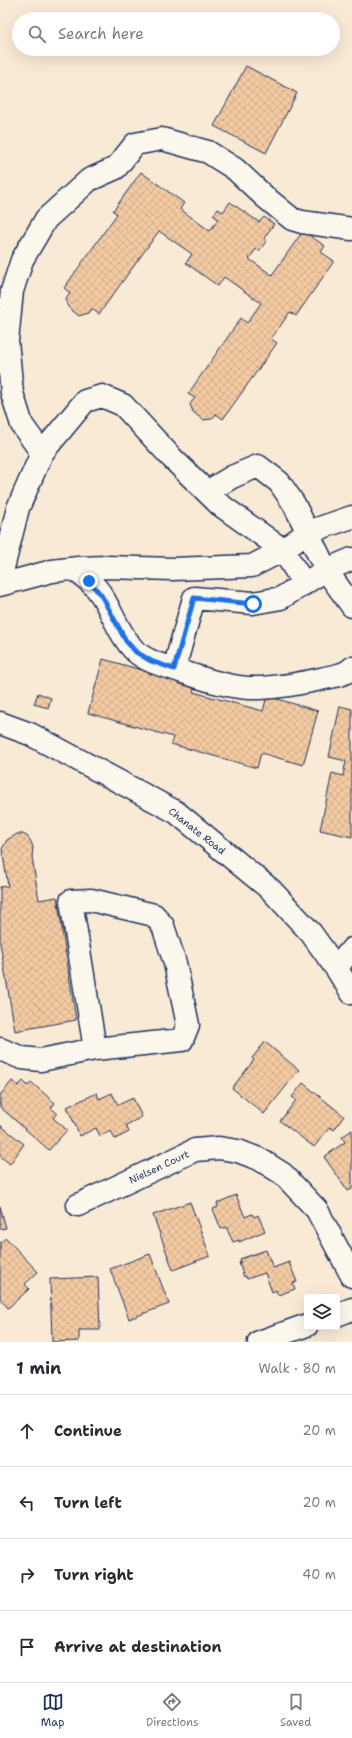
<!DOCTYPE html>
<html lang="en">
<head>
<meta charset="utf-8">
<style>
  :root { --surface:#fff; --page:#f7f7f7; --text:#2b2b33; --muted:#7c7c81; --line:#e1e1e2; --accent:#1b2f5e }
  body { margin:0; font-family:"Shantell Sans",sans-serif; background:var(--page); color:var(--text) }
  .controls { position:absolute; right:12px; bottom:12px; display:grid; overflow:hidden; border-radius:4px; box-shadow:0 4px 16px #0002 }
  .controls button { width:36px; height:36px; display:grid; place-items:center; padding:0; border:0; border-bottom:1px solid var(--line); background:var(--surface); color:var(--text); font:20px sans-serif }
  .stop { position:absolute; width:12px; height:12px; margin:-9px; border:3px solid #1a73e8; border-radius:50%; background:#fff }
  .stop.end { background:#1a73e8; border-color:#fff; box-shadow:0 1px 4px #0008 }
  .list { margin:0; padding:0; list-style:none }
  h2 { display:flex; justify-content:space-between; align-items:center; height:52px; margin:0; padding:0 16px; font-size:17px }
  h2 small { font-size:13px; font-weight:400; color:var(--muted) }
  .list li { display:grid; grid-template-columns:26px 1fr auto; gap:12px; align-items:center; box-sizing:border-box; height:72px; padding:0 16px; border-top:1px solid var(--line) }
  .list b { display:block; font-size:15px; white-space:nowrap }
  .list em { font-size:13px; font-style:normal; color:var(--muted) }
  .icon { flex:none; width:22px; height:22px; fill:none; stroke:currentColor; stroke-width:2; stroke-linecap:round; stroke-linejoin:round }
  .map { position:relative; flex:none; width:352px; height:1342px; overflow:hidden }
  .search { position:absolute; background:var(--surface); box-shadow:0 4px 16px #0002; left:12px; right:12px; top:12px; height:44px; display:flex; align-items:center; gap:10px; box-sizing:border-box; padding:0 14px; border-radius:22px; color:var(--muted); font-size:15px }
  .sheet { height:340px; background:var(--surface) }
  nav { display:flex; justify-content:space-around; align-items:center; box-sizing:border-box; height:56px; border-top:1px solid var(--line); background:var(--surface); font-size:11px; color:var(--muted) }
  nav a { display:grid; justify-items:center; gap:2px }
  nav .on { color:var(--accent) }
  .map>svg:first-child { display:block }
  .building { fill:url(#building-cross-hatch); stroke:#1b2f5e }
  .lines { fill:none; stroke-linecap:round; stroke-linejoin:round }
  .minor-casing { stroke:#1b2f5e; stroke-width:25 }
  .minor { stroke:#fbf7ec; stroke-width:22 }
  .route { stroke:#1a73e8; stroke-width:5 }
  .labels { text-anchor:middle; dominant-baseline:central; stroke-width:3.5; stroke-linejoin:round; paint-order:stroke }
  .street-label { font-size:10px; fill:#1b2f5e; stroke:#fbf7ec }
</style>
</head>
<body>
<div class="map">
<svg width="352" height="1342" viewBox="0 0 352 1342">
  <defs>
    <pattern id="building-cross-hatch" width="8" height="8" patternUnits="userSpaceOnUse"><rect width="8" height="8" fill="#f3caa2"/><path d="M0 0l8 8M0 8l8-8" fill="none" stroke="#d0ae8e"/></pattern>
  </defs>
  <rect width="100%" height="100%" fill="#f9ead6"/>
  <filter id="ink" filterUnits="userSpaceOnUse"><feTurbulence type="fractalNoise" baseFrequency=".025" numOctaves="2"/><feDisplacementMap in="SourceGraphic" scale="8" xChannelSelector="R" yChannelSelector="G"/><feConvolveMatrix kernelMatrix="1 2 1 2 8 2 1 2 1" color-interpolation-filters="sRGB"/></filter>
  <g filter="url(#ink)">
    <!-- building -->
    <path class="building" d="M246 66 297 93 266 153 214 126Z
      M141 172 184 203 180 209 210 231 218 219 213 215 218 209 223 212 230 202 259 222 264 217 274 224 264 238 267 240 259 251 256 249 249 259 272 275 303 231 325 246 321 252 334 261 296 316 290 312 271 339 277 343 223 419 216 414 212 419 203 420 193 412 190 404 195 398 188 394 241 318 247 323 261 303 224 277 218 286 186 263 192 254 159 231 99 314 92 309 88 313 79 316 68 307 66 299 70 293 64 288 117 214 113 211Z
      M103 659 195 685 193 692 263 711 267 696 318 711 303 765 261 753 257 768 171 744 173 737 88 713Z
      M38 693 51 698 48 708 34 704Z
      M340 706 352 709V837L320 830 332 773 343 776 346 761 329 757Z
      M17 834H23L28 837 31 842 33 847 32 857 39 900 57 897 76 1020 15 1031 0 943V887L8 886 2 849 7 840Z
      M265 1042 299 1070 264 1114 232 1088 254 1060 252 1058Z
      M12 1081 18 1086 23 1081 28 1086 31 1082 55 1103 51 1108 57 1113 53 1118 67 1130 49 1150 0 1107V1095Z
      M303 1083 344 1116 334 1130 330 1127 314 1147 280 1121 296 1100 292 1097Z
      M97 1093 99 1099 112 1093 118 1105 133 1098 142 1117 126 1125 129 1132 115 1139 111 1131 100 1136 96 1128 80 1136 67 1107Z
      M0 1125 24 1144 10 1164 0 1156Z
      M352 1130V1189L348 1191 324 1157 345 1142 342 1137Z
      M236 1195 245 1217 252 1214 254 1217 258 1215 265 1231 239 1242V1240L233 1242 226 1227 221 1229 213 1209 218 1207 217 1203Z
      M190 1202 210 1256 173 1270 153 1215Z
      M0 1206 6 1228 0 1229Z
      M6 1238 38 1272 25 1284 29 1289 8 1308 0 1299V1243Z
      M266 1250 273 1268 289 1262 297 1282 293 1283 295 1289 278 1295 276 1290 272 1292 265 1273 247 1279 246 1276 244 1277 239 1263 241 1262 240 1259Z
      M150 1254 169 1304 129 1319 110 1269Z
      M98 1277 100 1330H79V1341L52 1342 50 1279Z"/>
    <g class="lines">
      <defs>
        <path id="minor" d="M42 453 22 425 12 393 7 341 12 291 22 260 46 219 89 180 116 168 135 144 162 139 208 152 235 169 265 197 292 219 302 222 352 229
          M207 492 232 477 258 466 279 482 294 504 326 570 352 606
          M352 559 326 570 281 598 253 603 194 598 174 669C198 677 223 686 248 688 272 689 298 684 321 679 331 676 344 676 352 668
          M73 569C84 577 95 584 102 596 113 614 120 636 135 651 146 661 161 665 174 669
          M0 580 18 508 42 453 85 401 102 396 123 405 172 458 219 504 283 550 304 584
          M0 585 52 571 78 568 106 567 173 569 252 566 283 550 308 532 352 517
          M0 723 30 734 176 812 271 890 311 933 336 968 352 993
          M336 968 352 949
          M0 1049 22 1058 41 1060 95 1049 182 1040 188 1025 175 963 163 926 154 915 91 900 71 901 95 1049
          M78 1205 195 1150 219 1148 238 1151 259 1159 283 1174 317 1210 352 1276
          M337 1315 352 1309
          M259 1342 307 1325"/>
      </defs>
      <!-- minor casing -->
      <use href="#minor" class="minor-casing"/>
      <!-- minor -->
      <use href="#minor" class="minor"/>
    </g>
  </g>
  <g class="lines" filter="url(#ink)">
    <!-- route -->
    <path class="route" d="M89 581 101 595 126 641 136 652 151 661 174 669 194 598 253 604"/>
  </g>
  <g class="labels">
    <!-- street labels -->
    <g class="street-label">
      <text transform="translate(197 831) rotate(38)">Chanate Road</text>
      <text transform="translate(159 1167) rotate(-25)">Nielsen Court</text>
    </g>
  </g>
</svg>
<div class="controls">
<button><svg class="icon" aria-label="layers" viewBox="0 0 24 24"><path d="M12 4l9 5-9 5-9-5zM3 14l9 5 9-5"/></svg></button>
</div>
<div class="stop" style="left:253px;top:604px"></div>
<div class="stop end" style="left:89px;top:581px"></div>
<div class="search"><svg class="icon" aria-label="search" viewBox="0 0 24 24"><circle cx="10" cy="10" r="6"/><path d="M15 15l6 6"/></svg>Search here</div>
</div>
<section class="sheet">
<h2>1 min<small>Walk · 80 m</small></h2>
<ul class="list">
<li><svg class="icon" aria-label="ahead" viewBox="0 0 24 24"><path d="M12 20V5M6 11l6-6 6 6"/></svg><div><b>Continue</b></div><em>20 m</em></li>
<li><svg class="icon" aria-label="left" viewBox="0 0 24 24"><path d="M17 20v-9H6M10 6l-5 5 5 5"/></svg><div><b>Turn left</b></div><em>20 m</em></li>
<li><svg class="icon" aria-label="right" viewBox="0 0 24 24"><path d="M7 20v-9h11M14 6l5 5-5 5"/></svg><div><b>Turn right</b></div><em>40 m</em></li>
<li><svg class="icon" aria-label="arrive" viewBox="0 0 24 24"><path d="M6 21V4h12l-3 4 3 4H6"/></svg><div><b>Arrive at destination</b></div></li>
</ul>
</section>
<nav>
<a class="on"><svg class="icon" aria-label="map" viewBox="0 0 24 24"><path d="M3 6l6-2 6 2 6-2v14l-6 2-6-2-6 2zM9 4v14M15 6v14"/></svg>Map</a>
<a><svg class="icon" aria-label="directions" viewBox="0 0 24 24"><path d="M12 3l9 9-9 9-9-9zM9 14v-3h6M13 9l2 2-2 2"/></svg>Directions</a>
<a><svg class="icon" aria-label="saved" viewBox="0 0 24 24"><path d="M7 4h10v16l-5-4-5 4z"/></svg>Saved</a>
</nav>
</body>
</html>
